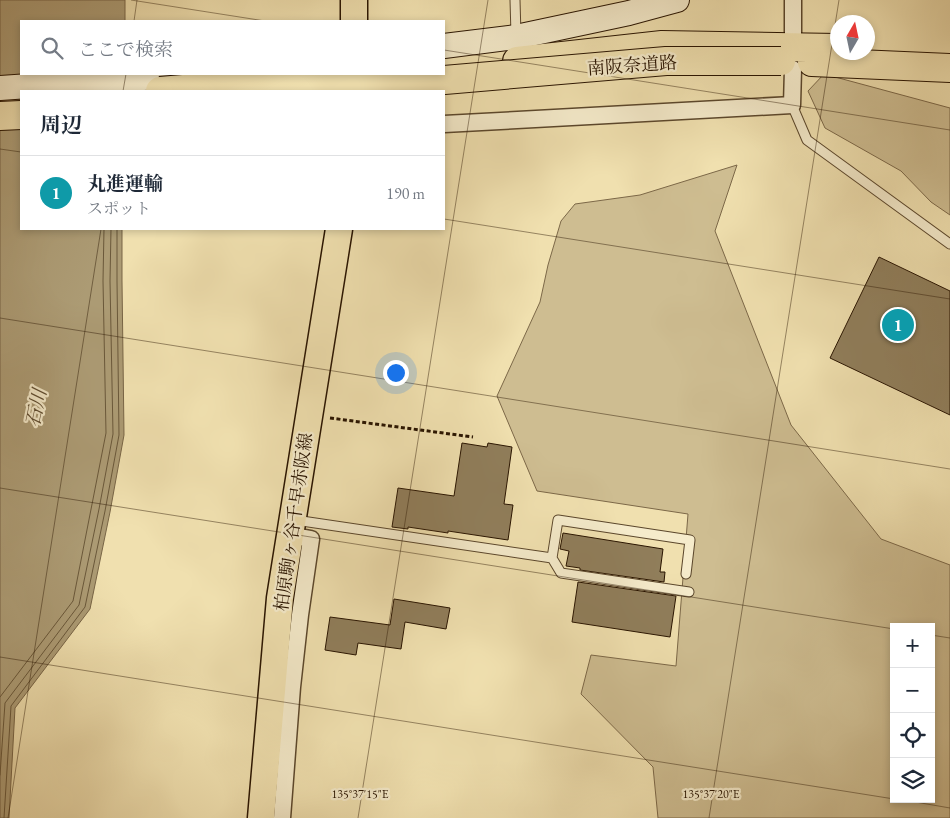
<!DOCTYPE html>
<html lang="ja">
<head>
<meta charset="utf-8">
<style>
  :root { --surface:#fff; --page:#f6f6f7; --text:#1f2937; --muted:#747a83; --line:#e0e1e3; --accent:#8f2418 }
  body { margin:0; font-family:"EB Garamond","Noto Serif JP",serif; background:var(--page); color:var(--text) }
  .controls { position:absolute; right:15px; bottom:15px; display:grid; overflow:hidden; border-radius:0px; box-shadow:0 2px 8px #0003 }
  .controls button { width:45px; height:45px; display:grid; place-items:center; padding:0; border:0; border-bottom:1px solid var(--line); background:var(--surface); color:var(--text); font:25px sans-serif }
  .compass { position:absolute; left:830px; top:15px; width:45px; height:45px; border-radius:50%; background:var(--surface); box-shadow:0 2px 8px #0003; rotate:9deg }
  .you { position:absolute; left:395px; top:372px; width:18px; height:18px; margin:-12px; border:4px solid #fff; border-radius:50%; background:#1a73e8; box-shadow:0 0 0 8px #1a73e833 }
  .badge { display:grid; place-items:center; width:32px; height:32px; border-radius:50%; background:var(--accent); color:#fff; font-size:16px; font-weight:700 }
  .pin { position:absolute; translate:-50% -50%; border:2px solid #fff; box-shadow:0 1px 5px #0006 }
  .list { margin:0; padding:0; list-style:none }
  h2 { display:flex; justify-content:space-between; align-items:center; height:65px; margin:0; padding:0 20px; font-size:21px }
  h2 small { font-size:16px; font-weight:400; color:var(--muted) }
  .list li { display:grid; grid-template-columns:32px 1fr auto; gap:15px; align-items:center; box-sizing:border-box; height:75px; padding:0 20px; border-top:1px solid var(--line) }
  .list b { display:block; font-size:19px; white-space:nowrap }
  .list p { margin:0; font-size:16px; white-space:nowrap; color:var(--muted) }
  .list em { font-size:16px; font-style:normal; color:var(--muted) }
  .icon { flex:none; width:28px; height:28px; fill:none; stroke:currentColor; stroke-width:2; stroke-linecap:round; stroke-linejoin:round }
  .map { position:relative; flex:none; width:950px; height:818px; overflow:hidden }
  .search { position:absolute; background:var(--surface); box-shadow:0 2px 8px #0003; left:20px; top:20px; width:425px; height:55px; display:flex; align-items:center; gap:12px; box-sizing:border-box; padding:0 18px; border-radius:0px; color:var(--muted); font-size:19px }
  .panel { position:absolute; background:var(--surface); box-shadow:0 2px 8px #0003; left:20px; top:90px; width:425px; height:140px; border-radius:0px }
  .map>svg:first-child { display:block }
  .green { fill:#cebd91; stroke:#7c6848; fill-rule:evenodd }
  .water { fill:#ac9b74; stroke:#786546 }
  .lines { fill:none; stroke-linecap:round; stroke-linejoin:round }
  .shore { stroke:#6a583a; stroke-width:1 }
  .building { fill:#907e5b; stroke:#291400 }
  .lane-casing { stroke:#5b472c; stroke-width:11 }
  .street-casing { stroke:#5b472c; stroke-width:19 }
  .secondary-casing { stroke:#291400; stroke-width:26 }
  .primary-casing { stroke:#291400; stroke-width:29 }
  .highway-casing { stroke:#291400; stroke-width:30 }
  .path { stroke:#291400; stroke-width:3; stroke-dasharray:4 2.5; stroke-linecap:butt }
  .lane { stroke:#f5ebcb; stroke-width:9 }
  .street { stroke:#f5ebcb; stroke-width:16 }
  .secondary { stroke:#f5ebcb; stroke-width:24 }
  .primary { stroke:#f0e0af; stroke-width:26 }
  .highway { stroke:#f0e0af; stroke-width:28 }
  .highway-bridge-casing { stroke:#291400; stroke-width:30; stroke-linecap:butt }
  .highway-bridge { stroke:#f0e0af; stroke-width:28 }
  .ticks { fill:none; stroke:#291400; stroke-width:1; stroke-opacity:0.45 }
  .labels { text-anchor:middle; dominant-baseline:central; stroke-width:4.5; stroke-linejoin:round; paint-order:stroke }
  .street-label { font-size:18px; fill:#291400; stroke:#f5ebcb }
  .water-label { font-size:19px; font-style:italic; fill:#5d4a2e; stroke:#f5ebcb }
  .ticks-label { font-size:12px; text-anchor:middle; fill:#291400; stroke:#f5ebcb; stroke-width:4.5; stroke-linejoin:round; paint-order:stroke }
</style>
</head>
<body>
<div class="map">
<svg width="950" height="818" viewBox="0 0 950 818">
  <rect width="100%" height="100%" fill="#f0e0af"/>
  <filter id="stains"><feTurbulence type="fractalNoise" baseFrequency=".004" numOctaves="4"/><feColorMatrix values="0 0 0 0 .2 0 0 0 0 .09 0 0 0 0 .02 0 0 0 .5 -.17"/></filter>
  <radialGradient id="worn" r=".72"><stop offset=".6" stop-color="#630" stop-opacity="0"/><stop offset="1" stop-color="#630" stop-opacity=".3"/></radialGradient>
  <!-- green -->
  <path class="green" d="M824 74 950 108V215L931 202 901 171 825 128 808 91Z
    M737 165 715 231 791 425 881 539 950 565V818H658L653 767 581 694 591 655 676 666 688 514 537 491 497 396 540 302 548 265 561 221 575 204 640 195ZM894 627H931V799H894Z"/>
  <!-- water -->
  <path class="water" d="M0 0H125V21H21V74H124L21 91V229H122V281L124 435 110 512 90 609 15 708 9 818H0Z"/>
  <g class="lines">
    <!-- shore -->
    <path class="shore" d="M0 697 73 601 106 433 103 281 104 229
      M0 775 5 703 79 605 99 509 113 434 110 281 111 229
      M4 818 11 706 85 607 105 511 119 435 117 281V229"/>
  </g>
  <!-- building -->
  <path class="building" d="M879 257 950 291V415L830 358Z
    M462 443 487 447 488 443 512 447 504 504 513 505 508 540 448 531V533L408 527V529L392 527 398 488 454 496Z
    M563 533 663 549 660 572H665L664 582 580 570V568L566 566 569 551 560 549Z
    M578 582 676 596 670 637 572 622Z
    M394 599 450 608 446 629 405 622 401 649 358 643 356 655 325 650 330 617 390 625Z"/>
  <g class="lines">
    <defs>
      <path id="lane" d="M515 0 516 35
        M792 105 807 140 950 244
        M295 520 552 558 558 520 690 540 686 574
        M552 558 561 573 689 592"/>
      <path id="street" d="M793 37V0
        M444 124 792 105 793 69
        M282 818 292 687 300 615 311 539 289 535"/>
      <path id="secondary" d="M444 46 516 37 629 13 677 0
        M0 88 201 74"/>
      <path id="primary" d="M354 0V21
        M261 818 280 598 339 229"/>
      <path id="highway" d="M517 61 662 45 838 48
        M812 62 950 68
        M0 116 21 115"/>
    </defs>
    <!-- lane casing -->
    <use href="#lane" class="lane-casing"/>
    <!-- street casing -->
    <use href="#street" class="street-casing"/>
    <!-- secondary casing -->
    <use href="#secondary" class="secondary-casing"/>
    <!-- primary casing -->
    <use href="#primary" class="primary-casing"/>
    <!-- highway casing -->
    <use href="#highway" class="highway-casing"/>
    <!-- path -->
    <path class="path" d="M330 418 473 437"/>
    <!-- lane -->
    <use href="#lane" class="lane"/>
    <!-- street -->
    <use href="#street" class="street"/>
    <!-- secondary -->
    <use href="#secondary" class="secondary"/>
    <!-- primary -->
    <use href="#primary" class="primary"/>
    <!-- highway -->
    <use href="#highway" class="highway"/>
    <defs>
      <path id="highway-bridge" d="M160 91 338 76
        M316 91 666 61H781"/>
    </defs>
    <!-- highway-bridge casing -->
    <use href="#highway-bridge" class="highway-bridge-casing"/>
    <!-- highway-bridge -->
    <use href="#highway-bridge" class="highway-bridge"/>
  </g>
  <!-- ticks -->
  <path class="ticks" d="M131 0 265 21M134 21 137 0M444 50 950 130M123 91 126 74M0 149 21 152M444 219 950 299M0 318 950 469M0 488 894 629M931 635 950 638M0 657 894 799M898 799 950 808M8 818 101 229M358 818 488 0M709 818 839 0"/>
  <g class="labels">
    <!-- street labels -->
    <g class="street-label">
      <text transform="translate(632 65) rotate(-4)">南阪奈道路</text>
      <text transform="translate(293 522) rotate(-82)">柏原駒ヶ谷千早赤阪線</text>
    </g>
    <!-- water labels -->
    <g class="water-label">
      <text transform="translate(36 408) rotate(-78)">石川</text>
    </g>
  </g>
  <g class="ticks-label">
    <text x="360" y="798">135°37'15"E</text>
    <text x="711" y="798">135°37'20"E</text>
  </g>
  <rect width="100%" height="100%" filter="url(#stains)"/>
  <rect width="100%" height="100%" fill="url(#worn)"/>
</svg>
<div class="controls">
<button>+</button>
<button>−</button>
<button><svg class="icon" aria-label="locate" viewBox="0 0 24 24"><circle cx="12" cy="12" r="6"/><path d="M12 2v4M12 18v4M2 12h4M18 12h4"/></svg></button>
<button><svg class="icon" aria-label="layers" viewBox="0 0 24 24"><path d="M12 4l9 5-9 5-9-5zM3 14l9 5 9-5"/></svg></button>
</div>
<svg class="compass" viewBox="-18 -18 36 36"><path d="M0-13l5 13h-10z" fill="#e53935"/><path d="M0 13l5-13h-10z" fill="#747a83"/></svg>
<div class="you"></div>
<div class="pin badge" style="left:898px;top:325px;background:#0f9aa8">1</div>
<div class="search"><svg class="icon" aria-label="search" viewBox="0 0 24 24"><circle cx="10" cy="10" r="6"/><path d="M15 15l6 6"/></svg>ここで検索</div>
<section class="panel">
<h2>周辺<small></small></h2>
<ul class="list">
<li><span class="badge" style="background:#0f9aa8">1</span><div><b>丸進運輸</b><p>スポット</p></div><em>190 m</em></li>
</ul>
</section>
</div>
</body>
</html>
